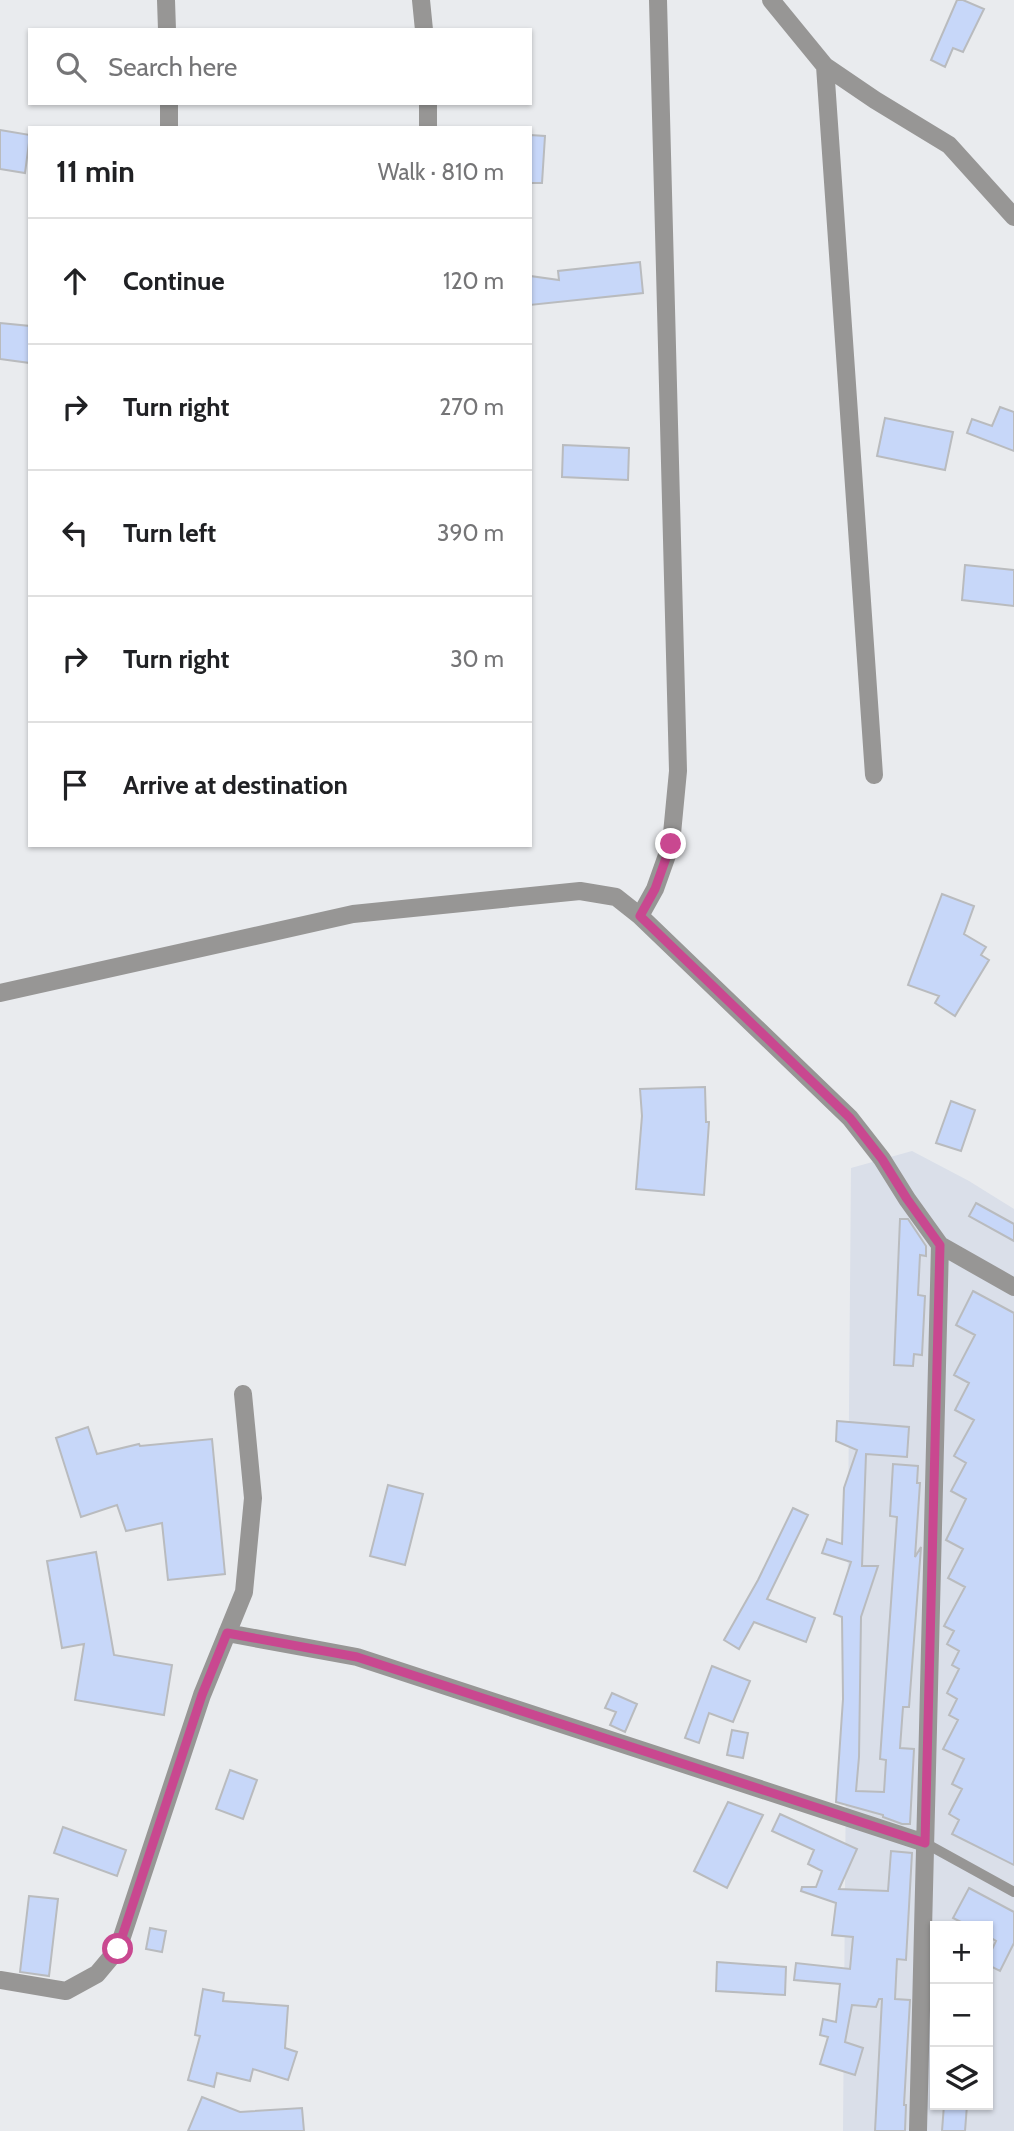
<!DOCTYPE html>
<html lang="en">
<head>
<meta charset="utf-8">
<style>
  :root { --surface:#fff; --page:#f6f6f6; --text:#202124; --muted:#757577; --line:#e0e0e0 }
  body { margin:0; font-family:Cabin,sans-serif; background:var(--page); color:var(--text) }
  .controls { position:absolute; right:21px; bottom:21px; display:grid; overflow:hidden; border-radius:0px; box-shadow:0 2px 5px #0004 }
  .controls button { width:63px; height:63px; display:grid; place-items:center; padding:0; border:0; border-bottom:2px solid var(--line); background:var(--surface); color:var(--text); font:35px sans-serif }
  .stop { position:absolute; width:21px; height:21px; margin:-16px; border:5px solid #c94890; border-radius:50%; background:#fff }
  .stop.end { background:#c94890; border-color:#fff; box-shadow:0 2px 7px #0008 }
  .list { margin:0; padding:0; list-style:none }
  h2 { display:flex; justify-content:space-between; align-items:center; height:91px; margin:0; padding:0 28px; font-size:30px }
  h2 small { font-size:23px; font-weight:400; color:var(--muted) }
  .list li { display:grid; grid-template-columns:46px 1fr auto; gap:21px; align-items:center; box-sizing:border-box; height:126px; padding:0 28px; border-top:2px solid var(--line) }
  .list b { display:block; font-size:26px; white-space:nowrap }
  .list em { font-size:23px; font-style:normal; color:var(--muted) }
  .icon { flex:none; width:38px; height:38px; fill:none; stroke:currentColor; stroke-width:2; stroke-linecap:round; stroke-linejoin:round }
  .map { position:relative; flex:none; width:1014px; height:2131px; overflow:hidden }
  .search { position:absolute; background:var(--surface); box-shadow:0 2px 5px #0004; left:28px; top:28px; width:504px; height:77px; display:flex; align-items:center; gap:18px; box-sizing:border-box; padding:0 24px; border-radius:0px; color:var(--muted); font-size:26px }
  .panel { position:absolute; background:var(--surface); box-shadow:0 2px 5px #0004; left:28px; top:126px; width:504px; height:721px; border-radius:0px }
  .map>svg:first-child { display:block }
  .built { fill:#dadfe9; fill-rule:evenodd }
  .building { fill:#c7d7f9; stroke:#b9bbbe; stroke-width:2 }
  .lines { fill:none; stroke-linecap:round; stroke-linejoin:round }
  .service { stroke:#979695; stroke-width:10 }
  .minor { stroke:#979695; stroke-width:18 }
  .route { stroke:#c94890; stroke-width:9 }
</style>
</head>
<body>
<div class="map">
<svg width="1014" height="2131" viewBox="0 0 1014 2131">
  <rect width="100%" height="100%" fill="#e9ebee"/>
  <!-- built -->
  <path class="built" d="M912 1151 969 1181 1014 1209V2131H843L851 1168ZM935 1926H988V2105H935Z"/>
  <!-- building -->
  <path class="building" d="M957 0H963L984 9 963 52 953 48 945 67 931 60Z
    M0 130 30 135 25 173 0 169Z
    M530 135 545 136 542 183H530Z
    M640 262 643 293 530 305V276L559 280 558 271Z
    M0 323 30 326V363L0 359Z
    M1000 407 1014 412V451L967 433 972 419 992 426Z
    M885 418 953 432 945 470 877 456Z
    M563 445 629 448 628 480 562 477Z
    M965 565 1014 570V606L962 600Z
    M942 894 974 906 964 934 986 947 981 955 989 960 955 1016 935 1003 939 996 908 985Z
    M705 1087 706 1122H709L704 1195 636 1189 642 1116 640 1089Z
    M951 1101 975 1110 961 1151 936 1143Z
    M976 1203 1014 1224V1241L969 1216Z
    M900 1219H908L926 1246V1256L920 1255 918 1295 925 1296 922 1355 914 1354 913 1366 894 1365Z
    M973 1291 1014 1313V1865L952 1834 959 1820 949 1814 962 1789 952 1784 964 1759 943 1749 958 1720 949 1715 957 1699 947 1693 959 1669 952 1665 959 1651 947 1644 954 1631 944 1626 965 1587 948 1578 963 1549 946 1540 966 1499 951 1491 966 1463 954 1456 974 1420 955 1410 969 1383 954 1375 975 1335 956 1325Z
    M837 1421 909 1427 907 1457 866 1454 862 1566H878L861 1617 859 1757 856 1791 884 1792 886 1760 880 1759 897 1517 890 1516 893 1464 918 1466 917 1483H920L915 1557 921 1547 909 1707H903L900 1748 914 1749 910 1824H902L883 1817V1815L836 1802 843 1699 842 1617 834 1614 851 1562 822 1553 827 1539 842 1544 844 1488 857 1450 836 1441Z
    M88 1427 97 1454 139 1444 140 1446 212 1439 225 1574 168 1580 162 1523 126 1531 117 1505 81 1517 56 1438Z
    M388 1485 423 1494 405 1565 370 1556Z
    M793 1508 808 1515 767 1599 815 1618 806 1642 754 1622 739 1649 724 1640 758 1580Z
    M96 1552 114 1655 172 1665 164 1715 75 1700 84 1644 62 1648 47 1561Z
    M712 1666 750 1681 733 1722 709 1713 699 1743 685 1738Z
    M612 1693 637 1704 625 1732 610 1725 616 1712 605 1708Z
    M732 1730 748 1733 743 1758 727 1755Z
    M230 1770 257 1780 243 1819 216 1809Z
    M728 1802 763 1815 727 1888 694 1871Z
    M780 1814 857 1849 839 1889 888 1891 891 1851 912 1853 906 1960 897 1959 895 1999 910 2000 904 2105H906L905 2131H875L882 1999H879L876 2007 852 2005 845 2042 863 2048 855 2075 820 2064 828 2037 820 2035 823 2019 836 2022 840 1984 794 1980 796 1963 850 1969 853 1937 832 1935 836 1903 801 1891 802 1887H816L822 1871 808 1864 814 1850 772 1831Z
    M63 1827 126 1850 117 1876 54 1853Z
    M969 1888 1014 1912V1943L1000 1971 988 1965V1958L996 1941 988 1936V1926H969L953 1918Z
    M29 1896 58 1899 49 1976 20 1972Z
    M150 1928 166 1931 162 1952 146 1949Z
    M717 1962 786 1967 785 1995 716 1991Z
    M203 1989 224 1993 223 2001 288 2006 285 2048 297 2052 288 2080 253 2069 250 2081 217 2073 214 2087 188 2080 200 2036 195 2035Z
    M202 2097 240 2112 302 2108 304 2131H188Z
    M944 2105H967L965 2131H942Z"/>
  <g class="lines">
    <!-- service -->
    <path class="service" d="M925 1843 1014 1892"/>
    <!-- minor -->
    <path class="minor" d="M166 0 167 30
      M421 0 424 30
      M771 0 825 66 875 100 949 145 1014 217
      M825 66 874 775
      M169 103V128
      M428 128V103
      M640 916 655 889 671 844 678 771 658 0
      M0 993 353 914 580 891 616 897 640 916 850 1118 882 1159 907 1199 940 1245
      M227 1633 357 1657 925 1843
      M0 1980 66 1991 97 1974 118 1949 202 1695 244 1592 253 1498 243 1394
      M918 2131 940 1245 1014 1287"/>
  </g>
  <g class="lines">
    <!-- route -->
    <path class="route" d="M118 1949 202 1695 227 1633 357 1657 925 1843 940 1245 907 1199 882 1159 850 1118 640 916 655 889 671 844"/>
  </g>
</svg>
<div class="controls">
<button>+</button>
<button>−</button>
<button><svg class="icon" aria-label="layers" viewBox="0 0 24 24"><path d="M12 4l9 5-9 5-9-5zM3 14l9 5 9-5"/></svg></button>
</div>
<div class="stop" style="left:118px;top:1949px"></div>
<div class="stop end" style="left:671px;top:844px"></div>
<div class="search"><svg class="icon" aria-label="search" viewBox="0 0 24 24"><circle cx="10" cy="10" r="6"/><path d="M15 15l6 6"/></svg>Search here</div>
<section class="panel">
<h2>11 min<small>Walk · 810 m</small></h2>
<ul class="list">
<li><svg class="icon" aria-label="ahead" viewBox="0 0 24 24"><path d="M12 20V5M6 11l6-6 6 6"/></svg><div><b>Continue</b></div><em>120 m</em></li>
<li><svg class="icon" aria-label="right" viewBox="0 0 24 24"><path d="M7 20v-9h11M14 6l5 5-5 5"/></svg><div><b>Turn right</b></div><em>270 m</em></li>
<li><svg class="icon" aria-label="left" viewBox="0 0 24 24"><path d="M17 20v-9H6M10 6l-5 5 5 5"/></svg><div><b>Turn left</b></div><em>390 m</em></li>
<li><svg class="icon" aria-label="right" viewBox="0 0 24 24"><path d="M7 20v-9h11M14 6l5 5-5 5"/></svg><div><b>Turn right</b></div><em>30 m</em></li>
<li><svg class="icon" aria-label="arrive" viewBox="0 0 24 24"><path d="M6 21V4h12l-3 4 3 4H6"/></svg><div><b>Arrive at destination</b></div></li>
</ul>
</section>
</div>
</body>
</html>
